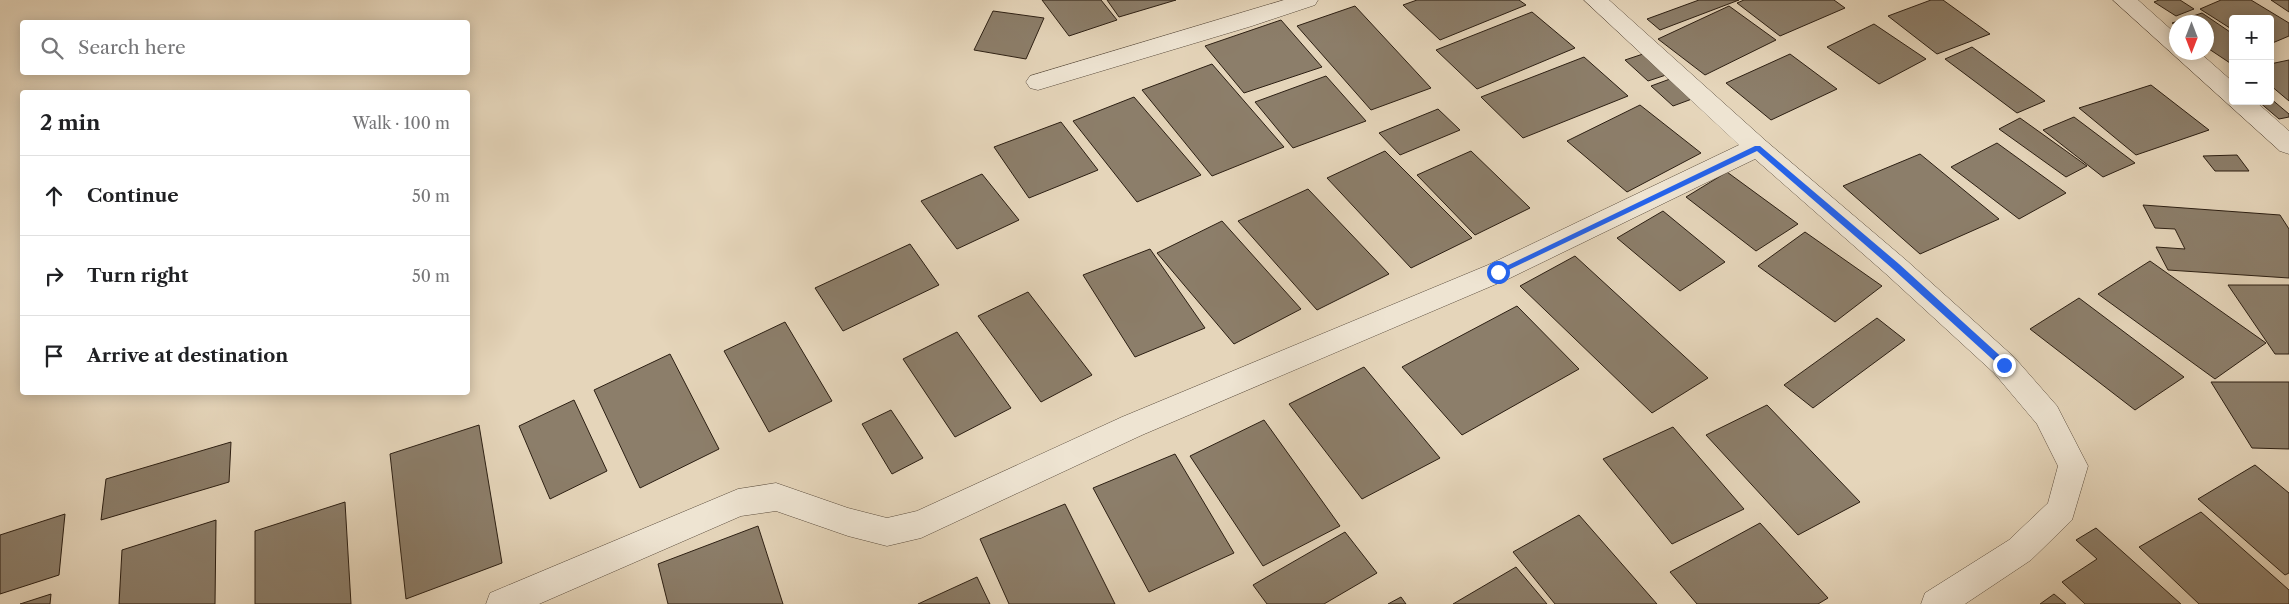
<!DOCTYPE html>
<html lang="en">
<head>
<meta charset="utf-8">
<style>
  :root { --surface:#fff; --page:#f2f2f2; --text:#202124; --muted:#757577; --line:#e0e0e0 }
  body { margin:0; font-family:"Libre Caslon Text",serif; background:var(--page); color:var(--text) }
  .controls { position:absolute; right:15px; top:15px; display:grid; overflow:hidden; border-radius:5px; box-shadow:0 2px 12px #0003 }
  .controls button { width:45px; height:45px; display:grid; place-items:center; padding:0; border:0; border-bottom:1px solid var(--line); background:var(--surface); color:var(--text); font:25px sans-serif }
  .compass { position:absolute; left:2169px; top:15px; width:45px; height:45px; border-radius:50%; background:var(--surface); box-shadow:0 2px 12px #0003; rotate:180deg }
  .stop { position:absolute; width:15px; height:15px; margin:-11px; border:4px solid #2563eb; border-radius:50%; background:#fff }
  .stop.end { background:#2563eb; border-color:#fff; box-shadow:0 1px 5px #0008 }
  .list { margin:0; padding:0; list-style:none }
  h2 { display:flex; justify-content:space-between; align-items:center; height:65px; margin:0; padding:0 20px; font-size:21px }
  h2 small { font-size:16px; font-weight:400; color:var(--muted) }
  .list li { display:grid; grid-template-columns:32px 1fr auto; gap:15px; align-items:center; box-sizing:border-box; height:80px; padding:0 20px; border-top:1px solid var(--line) }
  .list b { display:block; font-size:19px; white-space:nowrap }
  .list em { font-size:16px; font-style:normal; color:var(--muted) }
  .icon { flex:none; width:28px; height:28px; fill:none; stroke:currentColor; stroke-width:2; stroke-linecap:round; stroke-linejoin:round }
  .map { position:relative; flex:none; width:2289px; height:604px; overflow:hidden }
  .search { position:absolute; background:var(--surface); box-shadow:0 2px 12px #0003; left:20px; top:20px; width:450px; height:55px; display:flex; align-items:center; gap:12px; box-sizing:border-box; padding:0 18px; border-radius:5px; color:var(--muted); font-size:19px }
  .panel { position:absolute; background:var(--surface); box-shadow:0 2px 12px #0003; left:20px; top:90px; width:450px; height:305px; border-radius:5px }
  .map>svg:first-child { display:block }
  .building { fill:#8c7e6a; stroke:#2c1f13 }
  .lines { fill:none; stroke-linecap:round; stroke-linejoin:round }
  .minor-casing { stroke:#5a4c3d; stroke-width:1 }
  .minor { fill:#eee4d2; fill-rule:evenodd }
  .route { fill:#2563eb }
</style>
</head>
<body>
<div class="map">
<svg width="2289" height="604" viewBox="0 0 2289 604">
  <rect width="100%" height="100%" fill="#e5d5ba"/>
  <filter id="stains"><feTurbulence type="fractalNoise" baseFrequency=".004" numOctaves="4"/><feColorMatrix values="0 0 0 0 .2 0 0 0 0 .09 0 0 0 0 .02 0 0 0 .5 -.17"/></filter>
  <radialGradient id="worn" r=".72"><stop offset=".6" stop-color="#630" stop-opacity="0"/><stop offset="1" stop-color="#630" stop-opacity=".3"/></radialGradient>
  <!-- building -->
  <path class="building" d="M1042 0H1101L1117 20 1069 36Z
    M1107 0H1176L1119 17Z
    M1417 0H1519L1526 5 1440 40 1403 5Z
    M1699 0H1739L1660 30 1647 19Z
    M1744 0H1834L1845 8 1780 36 1737 3Z
    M1931 0H1943L1990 34 1937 54 1888 16Z
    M2159 0H2180L2194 9 2176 16 2154 2Z
    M2221 0H2251L2289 23V36L2270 44V19H2233V30L2200 9Z
    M2271 0H2289V12Z
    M1355 6 1431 88 1371 110 1297 26Z
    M1729 6 1776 40 1705 75 1658 39Z
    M993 11 1044 18 1026 59 974 50Z
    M1532 12 1575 48 1477 89 1436 50Z
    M2202 13 2233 34V65L2206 47V22H2176V26L2172 23Z
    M1281 20 1322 67 1244 93 1205 46Z
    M1874 24 1926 59 1879 84 1827 47Z
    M1972 47 2045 101 2017 113 1945 59Z
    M1643 54 1666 75 1648 81 1625 60Z
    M1790 54 1837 89 1771 120 1726 83Z
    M1584 57 1628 96 1523 138 1481 97Z
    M2289 60V101L2270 85V64Z
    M1212 64 1284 147 1212 176 1142 90Z
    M1326 76 1366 121 1293 148 1255 102Z
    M1670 79 1692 99 1673 106 1651 86Z
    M2151 85 2209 130 2136 155 2079 108Z
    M1134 97 1201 175 1137 202 1073 121Z
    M2270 98 2289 114V117L2279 119 2258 101H2270Z
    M1640 105 1701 153 1627 192 1567 141Z
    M1438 109 1460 130 1400 155 1379 133Z
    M2074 117 2135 163 2103 177 2043 130Z
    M2020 118 2087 166 2066 177 1999 129Z
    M1061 122 1098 170 1029 198 994 147Z
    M1997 143 2066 193 2019 219 1951 167Z
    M1385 151 1472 238 1411 268 1327 178Z
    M1471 151 1530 208 1475 235 1417 175Z
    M1920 154 1999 219 1920 254 1843 186Z
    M2237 155 2249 171H2215L2203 156Z
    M1727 172 1798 224 1756 251 1686 197Z
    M982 174 1019 220 957 249 921 201Z
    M1308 189 1389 274 1317 310 1238 221Z
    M2143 205 2280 215 2289 229V278L2168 270 2156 247 2185 249 2175 229 2155 228Z
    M1663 211 1725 262 1680 291 1617 238Z
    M1222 221 1301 309 1234 344 1157 253Z
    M1805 232 1882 286 1835 322 1758 266Z
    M910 244 939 285 843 331 815 288Z
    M1150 249 1205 328 1135 357 1083 275Z
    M1575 256 1708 378 1652 413 1520 286Z
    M2150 261 2266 343 2215 379 2098 294Z
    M2228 285H2289V354H2275Z
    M1028 292 1092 375 1041 402 978 316Z
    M2079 298 2184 377 2135 410 2030 329Z
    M1517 306 1579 369 1462 435 1402 367Z
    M1877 318 1905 340 1813 408 1784 385Z
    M785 322 832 401 769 432 724 351Z
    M957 332 1011 408 955 437 903 359Z
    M670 354 719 449 640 488 594 390Z
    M1364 367 1440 458 1362 499 1289 404Z
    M2211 382H2289V449L2252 448Z
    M574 400 607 471 550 499 519 426Z
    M1767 405 1860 502 1798 535 1706 435Z
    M891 410 923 458 892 474 862 424Z
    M1264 420 1340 526 1263 566 1190 456Z
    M479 425 502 563 406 599 390 454Z
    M1673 427 1744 509 1672 544 1603 459Z
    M231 442 229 482 101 520 106 479Z
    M1175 454 1234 553 1149 592 1093 488Z
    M2255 465 2289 493V573L2285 575 2198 499Z
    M345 502 351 604H255V531Z
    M1065 504 1115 604H1009L980 539Z
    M2201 512 2289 590V604H2199L2139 547Z
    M65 514 59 575 0 594V535Z
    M1579 515 1657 604H1555L1513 552Z
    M216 520 215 604H119L122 550Z
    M1760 523 1828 598 1818 604H1697L1670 572Z
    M758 526 783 604H668L658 564Z
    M2096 528 2181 604H2085L2062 582 2097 559 2076 540Z
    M1345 532 1377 573 1324 604H1267L1253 585Z
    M1516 567 1547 604H1453Z
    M977 577 990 604H918Z
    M51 594 50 604H20Z
    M2054 594 2066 604H2040Z
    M1401 597 1406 604H1388Z"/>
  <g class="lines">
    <defs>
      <path id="minor" d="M1284 0H1318L1315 5 1252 26 1038 90 1030 88 1026 82 1030 76Z
        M1584 0H1609L1766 141 1906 260 2014 357 2057 406 2088 466 2072 520 2031 560 1965 604H1921L1925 593 2009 540 2048 503 2058 466 2037 424 1994 373 1886 274 1755 159 1508 279 1142 435 921 538 887 546 848 536 776 511 741 516 539 604H486L490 593 738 489 776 483 848 508 887 518 917 511 1122 417 1488 265 1739 145Z
        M2113 0H2138L2176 34V52H2199L2233 82V101H2255L2289 131V154L2280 151Z"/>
    </defs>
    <!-- minor casing -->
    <use href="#minor" class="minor-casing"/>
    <!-- minor -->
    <use href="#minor" class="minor"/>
  </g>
  <!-- route -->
  <path class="route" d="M1755 146H1760L1899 264 2007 362V367H2001L1893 269 1757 151 1500 274 1498 275 1494 272Z"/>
  <rect width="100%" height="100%" filter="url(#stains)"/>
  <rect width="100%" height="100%" fill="url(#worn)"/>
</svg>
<div class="controls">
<button>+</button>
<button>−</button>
</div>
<svg class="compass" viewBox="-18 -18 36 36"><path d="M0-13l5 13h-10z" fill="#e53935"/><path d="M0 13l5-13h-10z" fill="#757577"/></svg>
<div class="stop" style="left:1498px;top:272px"></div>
<div class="stop end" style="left:2004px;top:365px"></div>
<div class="search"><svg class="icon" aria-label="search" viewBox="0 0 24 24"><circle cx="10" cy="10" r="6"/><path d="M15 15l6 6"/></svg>Search here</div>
<section class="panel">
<h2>2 min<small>Walk · 100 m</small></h2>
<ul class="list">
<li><svg class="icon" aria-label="ahead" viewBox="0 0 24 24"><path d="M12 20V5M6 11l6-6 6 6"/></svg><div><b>Continue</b></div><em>50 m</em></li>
<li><svg class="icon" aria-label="right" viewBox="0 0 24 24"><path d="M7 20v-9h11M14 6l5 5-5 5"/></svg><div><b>Turn right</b></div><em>50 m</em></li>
<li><svg class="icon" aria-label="arrive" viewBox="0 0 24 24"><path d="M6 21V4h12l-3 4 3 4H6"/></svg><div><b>Arrive at destination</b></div></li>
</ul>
</section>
</div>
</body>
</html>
